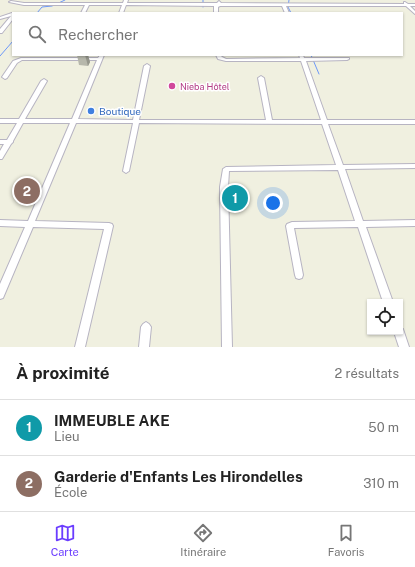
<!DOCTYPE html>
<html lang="fr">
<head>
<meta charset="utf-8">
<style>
  :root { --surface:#fff; --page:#f6f6f6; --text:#222; --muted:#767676; --line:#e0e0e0; --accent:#6b3dff }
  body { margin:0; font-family:"Public Sans",sans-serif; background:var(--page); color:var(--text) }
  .controls { position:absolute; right:12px; bottom:12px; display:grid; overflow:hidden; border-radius:0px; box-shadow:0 1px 3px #0004 }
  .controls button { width:36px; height:36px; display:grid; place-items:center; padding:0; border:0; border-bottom:1px solid var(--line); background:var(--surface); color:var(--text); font:20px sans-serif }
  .you { position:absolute; left:273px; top:203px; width:14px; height:14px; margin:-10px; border:3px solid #fff; border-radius:50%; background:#1a73e8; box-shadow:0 0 0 6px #1a73e833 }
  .badge { display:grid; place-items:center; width:26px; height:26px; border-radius:50%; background:var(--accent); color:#fff; font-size:13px; font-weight:700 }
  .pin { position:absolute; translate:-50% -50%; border:2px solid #fff; box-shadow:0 1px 4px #0006 }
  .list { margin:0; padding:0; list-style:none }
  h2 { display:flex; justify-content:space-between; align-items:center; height:52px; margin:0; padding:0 16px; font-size:17px }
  h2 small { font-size:13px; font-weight:400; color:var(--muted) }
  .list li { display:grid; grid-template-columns:26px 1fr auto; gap:12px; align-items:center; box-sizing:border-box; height:56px; padding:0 16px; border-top:1px solid var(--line) }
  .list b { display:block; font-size:15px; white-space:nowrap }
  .list p { margin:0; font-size:13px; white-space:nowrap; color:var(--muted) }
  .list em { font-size:13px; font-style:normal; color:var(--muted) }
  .icon { flex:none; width:22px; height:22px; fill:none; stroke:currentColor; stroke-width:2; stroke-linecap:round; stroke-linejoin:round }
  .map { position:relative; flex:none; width:415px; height:347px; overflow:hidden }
  .search { position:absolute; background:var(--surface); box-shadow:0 1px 3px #0004; left:12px; right:12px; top:12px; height:44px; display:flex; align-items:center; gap:10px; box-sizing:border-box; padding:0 14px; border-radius:0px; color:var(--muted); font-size:15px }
  .sheet { height:164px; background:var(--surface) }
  nav { display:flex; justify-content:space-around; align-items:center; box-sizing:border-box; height:56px; border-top:1px solid var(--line); background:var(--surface); font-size:11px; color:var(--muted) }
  nav a { display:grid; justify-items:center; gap:2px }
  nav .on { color:var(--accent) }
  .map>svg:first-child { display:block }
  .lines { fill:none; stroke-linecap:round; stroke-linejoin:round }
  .stream { stroke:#6d98f8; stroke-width:1 }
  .minor-casing { stroke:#b7b4c2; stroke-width:2 }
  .minor { fill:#fff; fill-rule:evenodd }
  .wall { fill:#b7b8ac }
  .shaded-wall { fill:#95968c }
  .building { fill:#d5d6c8; stroke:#95968c }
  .hotel-dot { fill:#d1479c; stroke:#fff; stroke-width:1.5 }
  .shop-dot { fill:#3f7fe0; stroke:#fff; stroke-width:1.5 }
  .labels { text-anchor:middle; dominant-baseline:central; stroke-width:3; stroke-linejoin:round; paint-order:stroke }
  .far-hotel-label { font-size:9px; fill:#b23c85; stroke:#fff; text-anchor:start }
  .shop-label { font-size:10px; fill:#366cbe; stroke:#fff; text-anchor:start }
</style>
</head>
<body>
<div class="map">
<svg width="415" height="347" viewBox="0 0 415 347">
  <rect width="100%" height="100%" fill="#f0f0e0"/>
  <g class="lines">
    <!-- stream -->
    <path class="stream" d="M203 0V7
      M289 0 288 7 291 13
      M37 13 42 7 52 6 65 0
      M311 55 319 74
      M0 56 13 41"/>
    <defs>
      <path id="minor" d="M124 0H128L127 3H217L219 1 221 3 404 4V2H405L408 4H415V6H410L415 11V14L406 6H286L289 13H285L282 6H220L218 7V13H214V6L126 5 123 13H119L122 5H89L85 13H81L85 5H24L9 2 11 1 24 3H123Z
        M12 13H14L13 19 2 33H0V29L11 16 0 19V17Z
        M100 55H104L78 119 133 120 144 66 147 64 150 66 139 120H266L258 78 261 76 264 78 272 120H321L301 61H226L218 59 216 55H220L222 57 226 59 300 58 299 55H303L304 58H349V59L347 60 306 61 327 120H415V124H328L343 165 415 164V168L345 169 363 221 415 220V226L366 227 393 302H383L358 227 294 228 303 275 302 278 299 279 296 278 295 275 286 226 287 224 292 222 355 221 338 170 229 171 228 187 232 347H222L220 187 223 169 226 167 336 165 322 124 139 123 129 171 126 173 123 171 133 123H76L35 221 109 223 112 224 113 226 85 347H75L104 229 33 227 3 298 0 299V284L25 227 0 226V220L28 221 70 123H23L13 141V142L11 144 2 159H0V151L4 144H0V140H7L17 123H0V119H19L41 81 44 79 47 81 25 119H72L97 60H22L17 63 7 78 5 79 2 77 13 61 21 58H98Z
        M146 322 149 324 151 327 149 347H139L141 327 143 324Z
        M400 328 403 329 409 347H399L394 332H400Z"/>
    </defs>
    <!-- minor casing -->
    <use href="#minor" class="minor-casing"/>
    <!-- minor -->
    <use href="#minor" class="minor"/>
  </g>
  <!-- wall -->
  <path class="wall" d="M77 55H88L90 62 88 66 79 65Z
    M336 55H347V56H337Z
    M230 186 243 198 242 204H230Z"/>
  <!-- shaded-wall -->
  <path class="shaded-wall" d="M85 55H88L90 62 88 66Z"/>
  <!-- building -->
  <path class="building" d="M230 186H242L243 198H230Z"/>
  <!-- markers -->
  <circle class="hotel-dot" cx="172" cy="86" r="4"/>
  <circle class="shop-dot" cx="91" cy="111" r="4"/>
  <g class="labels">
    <!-- far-hotel labels -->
    <g class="far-hotel-label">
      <text x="180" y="86">Nieba Hôtel</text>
    </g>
    <!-- shop labels -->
    <g class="shop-label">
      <text x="99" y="111">Boutique</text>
    </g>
  </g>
</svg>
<div class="controls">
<button><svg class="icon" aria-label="locate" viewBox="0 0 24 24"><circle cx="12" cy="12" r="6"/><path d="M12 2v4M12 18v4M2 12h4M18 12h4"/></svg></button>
</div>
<div class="you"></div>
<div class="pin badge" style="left:235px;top:198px;background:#0f9aa8">1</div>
<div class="pin badge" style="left:27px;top:191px;background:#8d6e63">2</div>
<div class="search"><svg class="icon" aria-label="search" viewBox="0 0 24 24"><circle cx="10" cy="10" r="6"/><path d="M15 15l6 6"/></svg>Rechercher</div>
</div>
<section class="sheet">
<h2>À proximité<small>2 résultats</small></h2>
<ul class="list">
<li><span class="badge" style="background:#0f9aa8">1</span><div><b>IMMEUBLE AKE</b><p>Lieu</p></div><em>50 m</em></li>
<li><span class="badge" style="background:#8d6e63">2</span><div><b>Garderie d'Enfants Les Hirondelles</b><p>École</p></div><em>310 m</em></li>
</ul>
</section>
<nav>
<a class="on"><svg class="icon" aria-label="map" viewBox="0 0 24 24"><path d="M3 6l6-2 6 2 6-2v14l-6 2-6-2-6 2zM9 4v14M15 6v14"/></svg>Carte</a>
<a><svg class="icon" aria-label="directions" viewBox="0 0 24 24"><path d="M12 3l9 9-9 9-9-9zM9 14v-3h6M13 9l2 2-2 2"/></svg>Itinéraire</a>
<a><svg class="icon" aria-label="saved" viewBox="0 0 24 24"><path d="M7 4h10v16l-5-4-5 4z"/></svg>Favoris</a>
</nav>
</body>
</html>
